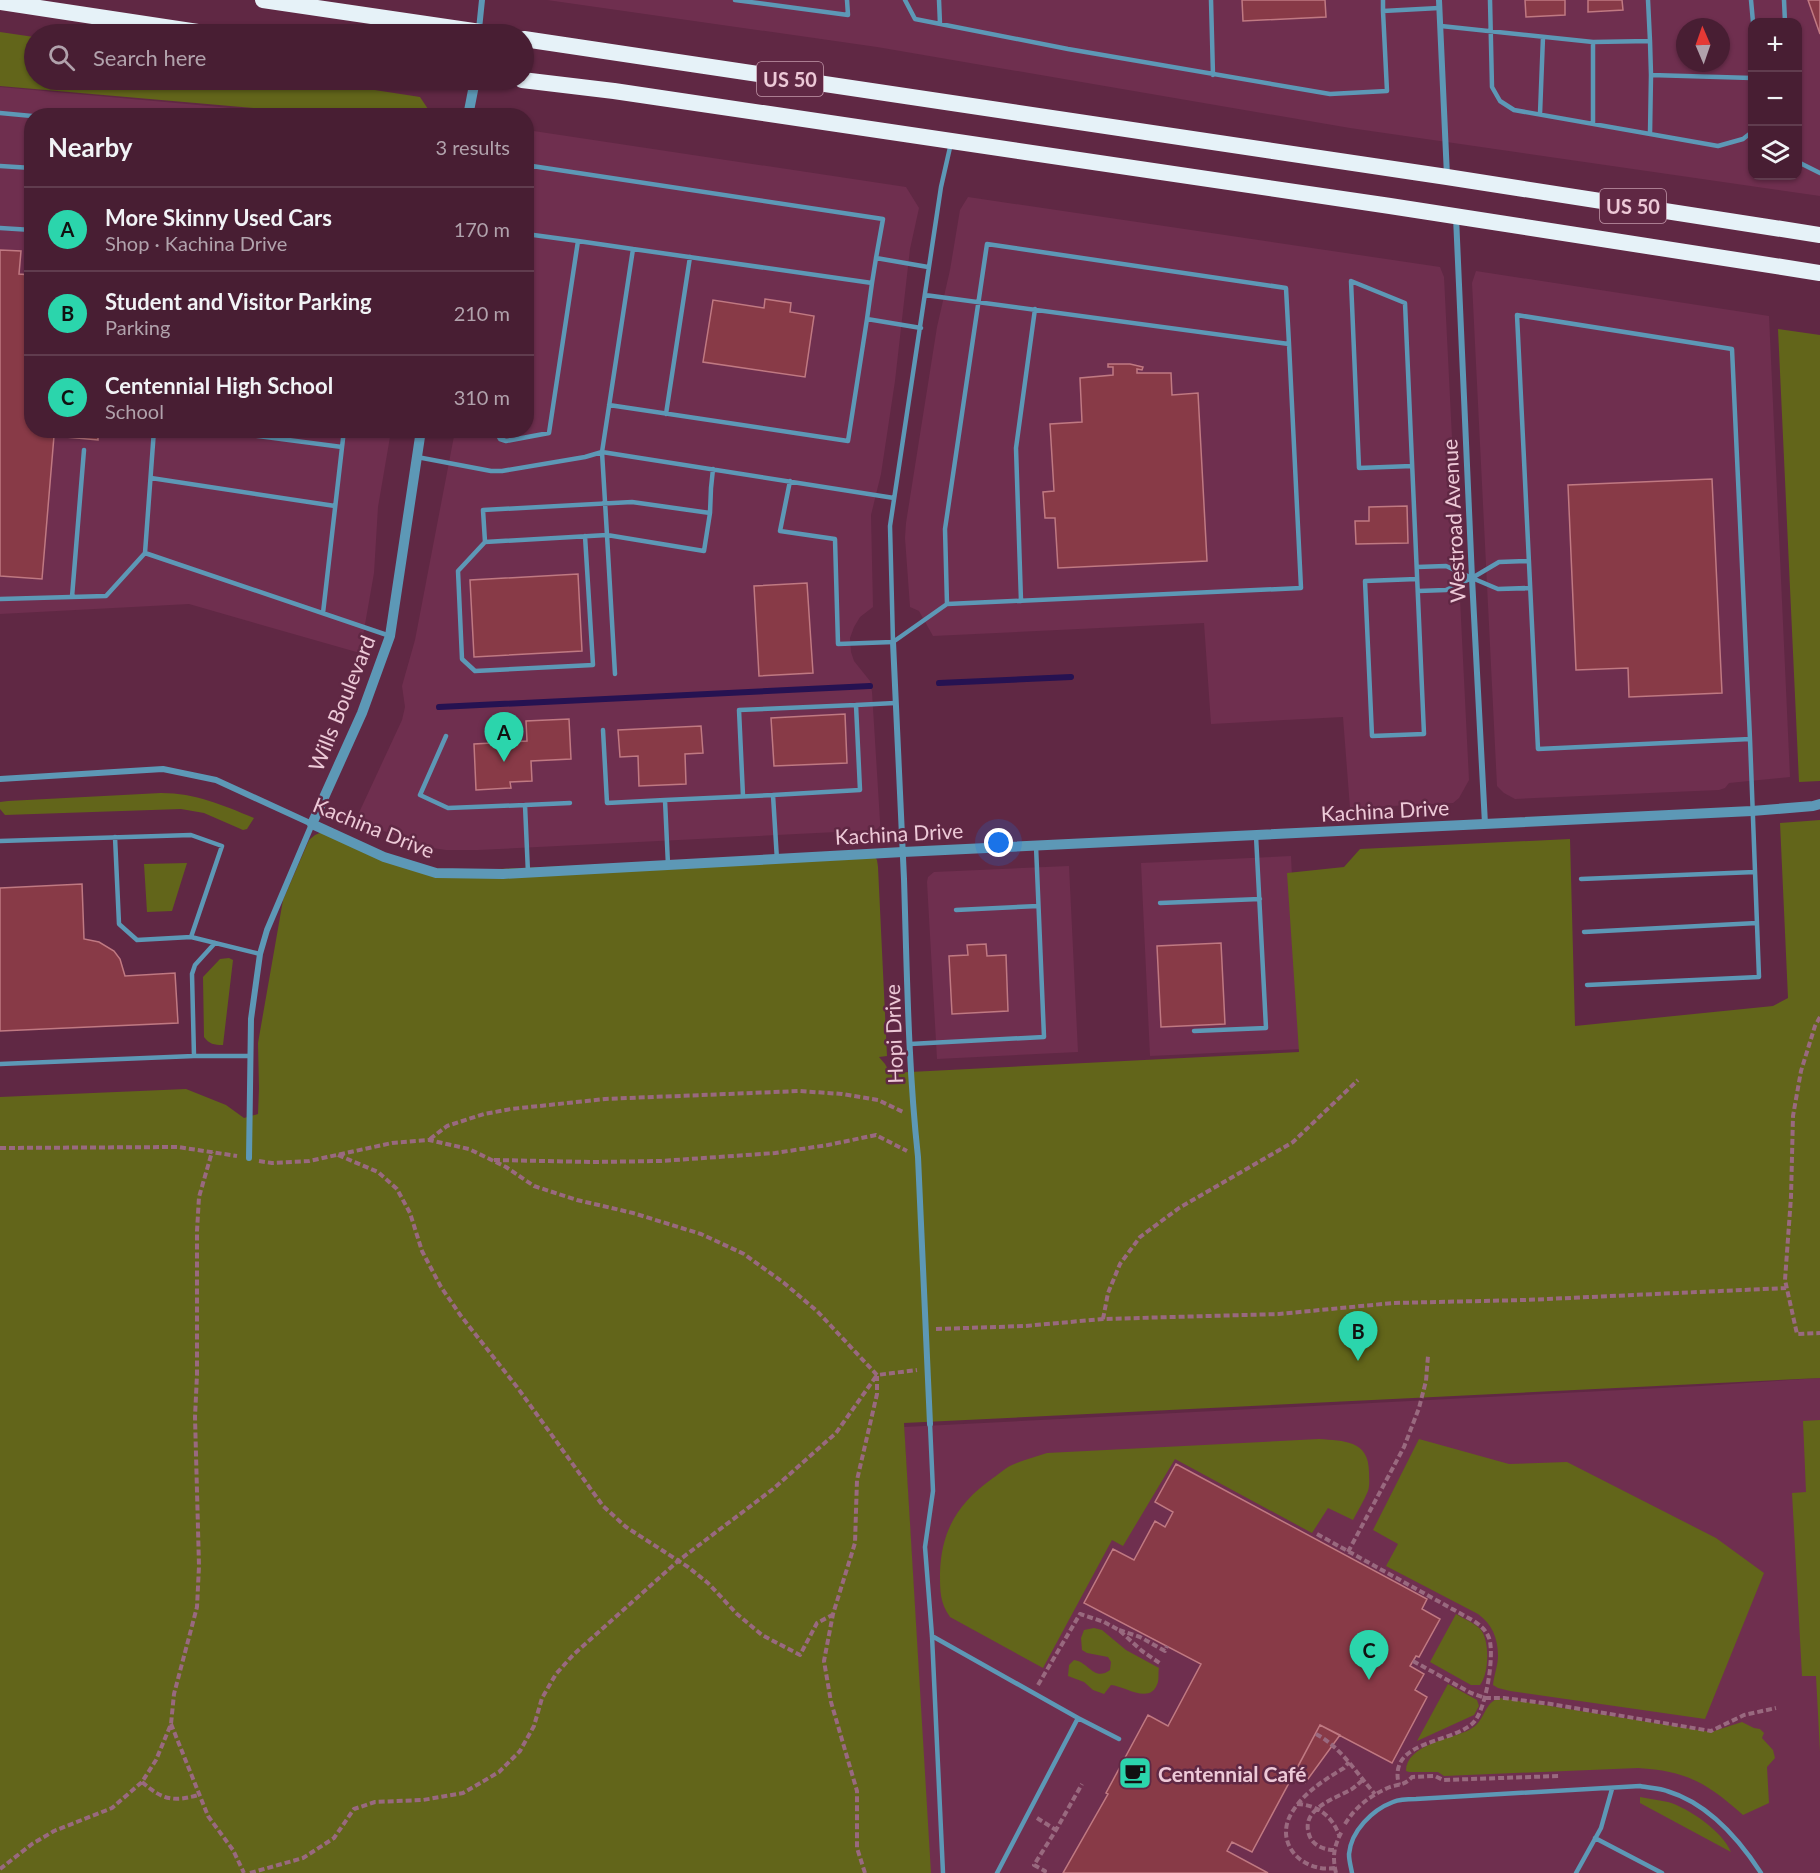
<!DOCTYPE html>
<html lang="en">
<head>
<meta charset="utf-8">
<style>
  :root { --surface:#481e33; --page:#4f273b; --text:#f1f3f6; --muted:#b1a2ac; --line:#603c4e; --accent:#2bd5ac }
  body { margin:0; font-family:Lato,sans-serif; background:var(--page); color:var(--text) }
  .controls { position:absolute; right:18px; top:18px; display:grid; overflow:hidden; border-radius:12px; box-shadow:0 2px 4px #0004 }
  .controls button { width:54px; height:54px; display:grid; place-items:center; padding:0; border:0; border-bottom:2px solid var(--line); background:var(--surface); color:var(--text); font:30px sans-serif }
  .compass { position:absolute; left:1676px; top:18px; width:54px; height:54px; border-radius:50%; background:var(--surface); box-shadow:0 2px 4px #0004; rotate:358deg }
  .you { position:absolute; left:999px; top:843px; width:21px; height:21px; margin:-15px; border:4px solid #fff; border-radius:50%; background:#1a73e8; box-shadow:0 0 0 9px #1a73e833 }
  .badge { display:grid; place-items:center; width:39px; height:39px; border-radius:50%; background:var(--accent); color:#111; font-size:20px; font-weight:700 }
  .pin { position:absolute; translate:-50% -50px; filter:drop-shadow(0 2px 3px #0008) }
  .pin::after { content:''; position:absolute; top:32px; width:21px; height:18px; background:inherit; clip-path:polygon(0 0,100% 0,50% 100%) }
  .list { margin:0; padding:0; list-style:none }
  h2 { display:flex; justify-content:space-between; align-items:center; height:78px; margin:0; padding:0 24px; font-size:26px }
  h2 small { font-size:20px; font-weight:400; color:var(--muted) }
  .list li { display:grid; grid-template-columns:39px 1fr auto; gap:18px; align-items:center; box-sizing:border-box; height:84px; padding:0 24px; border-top:2px solid var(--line) }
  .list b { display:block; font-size:22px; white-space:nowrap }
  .list p { margin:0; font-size:20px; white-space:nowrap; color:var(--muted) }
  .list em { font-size:20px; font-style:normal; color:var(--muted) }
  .icon { flex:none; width:33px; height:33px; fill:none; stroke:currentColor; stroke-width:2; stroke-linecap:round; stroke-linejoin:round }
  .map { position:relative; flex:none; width:1820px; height:1873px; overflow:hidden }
  .search { position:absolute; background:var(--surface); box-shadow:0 2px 4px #0004; left:24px; top:24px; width:510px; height:66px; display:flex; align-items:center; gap:15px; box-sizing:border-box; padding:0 21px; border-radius:33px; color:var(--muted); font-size:22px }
  .panel { position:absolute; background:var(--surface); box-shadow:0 2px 4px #0004; left:24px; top:108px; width:510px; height:330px; border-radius:24px }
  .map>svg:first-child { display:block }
  .built { fill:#6f2f4f; fill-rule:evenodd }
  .green { fill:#62651a }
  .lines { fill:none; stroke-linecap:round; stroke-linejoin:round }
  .stream { stroke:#261251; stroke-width:6 }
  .building { fill:#883a47; stroke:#c07982; stroke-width:1.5 }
  .path { stroke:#99697f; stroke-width:4; stroke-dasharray:6 3; stroke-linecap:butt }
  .service { stroke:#5d98b6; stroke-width:4.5 }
  .minor { stroke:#5d98b6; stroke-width:6 }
  .tertiary { stroke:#5d98b6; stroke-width:10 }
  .trunk { stroke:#e6f2f8; stroke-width:16 }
  .labels { text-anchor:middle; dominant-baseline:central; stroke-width:5; stroke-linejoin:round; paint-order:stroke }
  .shield { fill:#602844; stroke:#c399ab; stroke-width:1.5 }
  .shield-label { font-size:20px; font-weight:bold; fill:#edc9d7 }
  .street-label { font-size:21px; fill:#edc9d7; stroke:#602844 }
  .poi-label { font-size:21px; font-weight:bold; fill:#edc9d7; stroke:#602844; text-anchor:start }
</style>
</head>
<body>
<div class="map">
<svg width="1820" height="1873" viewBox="0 0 1820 1873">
  <rect width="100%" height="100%" fill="#602844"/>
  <!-- built -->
  <path class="built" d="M547 0H1820V196L1350 128 877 47ZM1752 22H1798V176H1752ZM1685 27H1721V63H1685Z
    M0 87 309 115 32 116V430L391 431 378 507 374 573 360 653 189 604 0 614Z
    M527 130 906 187 919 208 910 249 895 381 881 474 871 515 873 607 860 617 854 627 850 638 851 652 854 661 870 681 872 692 880 821V826L876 830 478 850H446L426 847 384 831 357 817 402 720 405 707 402 686 415 640 455 431 526 430Z
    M968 197 1440 267 1444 277 1469 780 1459 798 1453 803 1350 808 1343 717 1211 724 1204 623 933 636 919 611 910 607 905 538 906 523 937 327 950 270 960 210Z
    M1476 271 1769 316 1790 777 1729 783 1725 788 1719 790 1515 799 1504 793 1497 786 1472 283Z
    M1291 856 1300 1049 1150 1056 1141 863Z
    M1069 866 1078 1052 937 1059 927 882 928 877 934 872Z
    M1820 1378V1873H930L904 1427 1701 1386Z"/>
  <!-- green -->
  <path class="green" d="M0 32 34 37V80H310L420 97 428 109 430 115H332L0 86Z
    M1778 329 1820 335V781L1799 782Z
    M161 793C196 793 222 805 254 818L247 829 243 830 204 813 181 809 5 815 0 809V802L8 801Z
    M1820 820V1378L904 1423 931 1873H0V1097L186 1089 226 1105 244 1118 258 1114 259 1088 258 1043 283 900 309 840 315 835 322 832 421 868 473 870 873 854 877 860 878 867 887 1056 879 1057 885 1064 890 1073 1299 1052 1287 873 1344 867 1360 849 1570 839 1575 1026 1773 1006 1788 998 1780 823Z
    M187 863 172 911 147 912 144 864Z
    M229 958 233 960 223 1045C214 1045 209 1044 204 1037L203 977 220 959Z
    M1820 1420V1752L1816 1676H1802L1792 1493 1806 1492 1803 1421Z
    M1319 1439C1344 1441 1369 1440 1369 1472 1369 1478 1370 1485 1368 1491 1364 1501 1358 1510 1353 1520L1328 1508 1312 1533 1175 1459 1123 1546 1112 1540 1043 1668 950 1617C940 1603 940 1591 940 1574 941 1530 958 1503 993 1478 999 1474 1005 1468 1012 1465 1023 1460 1035 1457 1047 1453Z
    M1419 1439 1509 1464 1567 1462 1716 1538 1764 1573 1705 1719 1510 1691 1498 1688 1493 1685C1494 1675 1498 1665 1498 1656 1498 1638 1492 1624 1478 1614L1386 1566 1398 1544 1373 1530Z
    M1456 1614C1464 1619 1475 1623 1481 1630 1490 1642 1489 1674 1480 1685H1471L1430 1662Z
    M1094 1628 1102 1630 1126 1650 1159 1668C1158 1672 1159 1677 1158 1682 1151 1706 1125 1686 1111 1685L1104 1694 1093 1690 1084 1682 1068 1676 1069 1665 1074 1660C1089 1662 1094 1682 1110 1670L1111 1662 1108 1657 1087 1653 1082 1650 1081 1638 1084 1630Z
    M1448 1684 1477 1700 1479 1706 1474 1715 1417 1741Z
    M1500 1698 1711 1732 1742 1722 1754 1728 1760 1729 1764 1733 1762 1738 1773 1750 1775 1758 1767 1767 1769 1803 1743 1815C1707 1783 1687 1771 1638 1768L1444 1776 1438 1772H1409L1406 1771C1406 1745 1450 1739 1469 1730 1486 1722 1483 1702 1500 1698Z
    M1640 1797C1649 1799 1659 1800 1668 1802 1689 1808 1723 1832 1731 1852L1640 1803Z"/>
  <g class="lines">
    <!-- stream -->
    <path class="stream" d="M939 683 1071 677
      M439 707 870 686"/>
  </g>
  <!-- building -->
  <path class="building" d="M1242 0H1325L1326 17 1243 21Z
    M1525 0H1565V15L1526 17Z
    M1588 0H1622L1623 10 1588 12Z
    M1808 0H1820V34Z
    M0 250 21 251 19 274 32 275V430H98V440L54 436 42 579 0 576Z
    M765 299 791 303 790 312 814 316 805 377 703 362 713 300 764 308Z
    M1108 364H1130L1143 367 1142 370 1137 369V373H1171L1172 395 1198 393 1207 561 1058 568 1055 518H1045L1043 492 1054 491 1050 424 1082 422 1080 378 1113 375V367H1108Z
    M1712 479 1722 693 1629 697 1628 668 1576 670 1568 485Z
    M1407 506 1408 543 1356 544 1355 521H1369V507Z
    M578 574 582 651 474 657 470 580Z
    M807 583 813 673 759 676 754 586Z
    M845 714 847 763 774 766 771 718Z
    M569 719 571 759 531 761 532 781 510 782 511 788 476 790 474 744 527 741 526 721Z
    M701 726 703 753 685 754 686 784 639 786 638 756 620 757 618 730Z
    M82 884 84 939 99 942 114 951 120 959 125 976 175 973 178 1023 0 1031V888Z
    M1221 943 1225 1024 1161 1027 1157 946Z
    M986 944 987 956 1006 955 1008 1011 952 1014 949 956 968 955 967 945Z
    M1176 1464 1427 1599 1422 1609 1440 1619 1419 1657 1416 1656 1410 1666 1424 1674 1415 1690 1427 1697 1392 1763 1320 1725 1252 1852 1232 1842 1227 1851 1268 1873H1063L1108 1794 1106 1793 1148 1715 1168 1726 1201 1664 1084 1603 1113 1549 1134 1560 1155 1521 1165 1527 1173 1512 1155 1502Z
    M1320 1725 1340 1735 1305 1783 1293 1776Z"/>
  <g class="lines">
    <!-- path -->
    <path class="path" d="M1820 1017 1815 1026 1801 1071 1793 1116 1791 1197 1785 1280 1797 1334 1820 1333
      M430 1139 447 1126 484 1114 511 1109 605 1099 799 1091 842 1094 878 1100 903 1112
      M0 1148 178 1147 237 1156
      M338 1155 378 1172 397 1189 410 1213 422 1251 441 1287 461 1316 517 1387 603 1506 626 1527 688 1567 708 1583 737 1614 762 1635 800 1655 817 1623 834 1614
      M494 1160 592 1162 661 1161 775 1153 828 1145 876 1135 907 1151
      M259 1161 272 1163 309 1161 392 1143 429 1140 469 1149 506 1167 534 1186 577 1200 633 1213 701 1234 744 1254 784 1283 817 1311 877 1375 917 1370
      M1103 1319 1108 1293 1120 1264 1140 1237 1179 1208 1293 1142 1358 1080
      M936 1329 1025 1326 1103 1319 1279 1314 1393 1303 1525 1300 1786 1288
      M1317 1534 1474 1621C1481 1626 1486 1630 1489 1638 1495 1654 1486 1711 1473 1723 1451 1744 1387 1740 1399 1785
      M1348 1552 1404 1447 1419 1408 1426 1381 1428 1356
      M1119 1630 1140 1637 1165 1651 1167 1646
      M1413 1661 1471 1693 1485 1698H1504L1551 1704 1711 1731 1744 1715 1776 1708
      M1038 1685 1080 1614 1104 1622 1119 1630 1142 1651 1161 1664
      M171 1724 208 1816 233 1850 244 1873
      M1316 1734C1342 1748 1356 1773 1375 1794
      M142 1782C163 1800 172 1802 199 1795
      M1297 1804C1318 1805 1332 1816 1339 1835
      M1037 1818 1056 1830
      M1345 1824C1356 1806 1371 1795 1390 1787 1400 1784 1405 1785 1412 1777L1435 1776 1443 1780 1559 1776
      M1334 1850C1325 1850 1314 1846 1310 1837 1298 1809 1335 1799 1352 1789 1356 1786 1359 1783 1363 1780
      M1335 1868C1303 1873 1274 1844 1291 1814 1303 1793 1324 1780 1344 1768L1349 1762
      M0 1869 32 1844 54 1831 112 1808 142 1782 156 1760 171 1724 174 1694 197 1607 199 1566 195 1417 197 1375V1231L199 1197 212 1152
      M250 1873 303 1858 334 1838 354 1809 375 1802 423 1800 463 1793 499 1772 520 1751 534 1726 542 1698 556 1674 573 1655 678 1561 773 1489 836 1433 877 1375
      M865 1873 857 1848V1791L831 1702 824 1661 833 1614 855 1543 857 1480 877 1394V1376
      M1044 1873 1045 1871 1034 1865 1056 1830 1082 1784
      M1336 1873C1332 1856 1334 1846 1342 1831"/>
    <!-- service -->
    <path class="service" d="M735 0 848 15 847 0
      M905 0 915 19 1068 49 1330 94 1387 91 1383 11 1439 8
      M939 0 940 24
      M1211 0 1213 75
      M1383 0V11
      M1490 0 1492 87 1500 101 1514 110 1718 146 1743 139 1752 132
      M1648 0 1650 41
      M1751 0 1753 22
      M1784 0 1785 22
      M1441 26 1593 42 1650 41 1651 75 1752 78
      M0 113 32 116
      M1540 114 1543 37
      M1593 123V42
      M1650 134 1651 75
      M1798 162 1820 173
      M0 166 32 168
      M526 202 532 166 883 219 876 258
      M0 228 32 230
      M526 234 578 241
      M872 283 867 319 921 328
      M1517 315 1732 349 1750 739 1538 749Z
      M609 405 848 441 867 319
      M666 414 690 257
      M154 430 145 553 390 636
      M212 430 342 447
      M495 430 500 439 506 441 549 433 578 241 633 249
      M417 457 491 471H502L585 457 602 452 633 249 872 283 876 258 928 267
      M1412 466 1359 468 1351 281 1405 303 1424 734 1372 736 1365 581 1417 579
      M151 478 335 506
      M790 481 780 531 835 539 838 644 893 642 947 604 1301 588 1289 344 925 295
      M710 513 711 488 713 469
      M585 536 593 665 475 671 462 659 458 571 485 542 607 535 602 452 894 498
      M485 542 483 510 632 502 710 513 704 551 607 535 615 674
      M1417 567 1446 566 1472 578 1446 590 1418 591
      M1472 578 1499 562 1529 561
      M1472 578 1498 589 1530 588
      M72 597 84 450
      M0 599 106 596 145 553
      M1021 601 1016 448 1035 309
      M947 604 945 529 987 244 1286 288 1289 344
      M323 613 344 430
      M893 642 890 526 941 187 951 143
      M603 730 607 803 665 800
      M446 736 420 795 448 808 525 805 528 873
      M743 796 739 710 856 705
      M525 805 570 803
      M0 841 191 835 222 846 191 937 137 940 119 924 115 837
      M777 860 773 795 860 790 856 705 895 703
      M668 865 665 800 773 795
      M1581 879 1755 872
      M1160 903 1260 899
      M956 910 1038 906
      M1584 932 1757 923
      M191 937 260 954
      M215 943 195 965 192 974 194 1056H249
      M1587 985 1759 977 1750 739
      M1194 1031 1266 1028 1256 836
      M910 1044 1044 1037 1036 846
      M0 1064 194 1056
      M930 1424 933 1491 925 1547 932 1636 943 1873
      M932 1636 1078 1718 997 1873
      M1078 1718 1119 1739
      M1595 1838 1662 1873
      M1352 1873C1351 1867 1349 1861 1349 1854 1351 1831 1372 1810 1393 1802 1400 1799 1408 1799 1416 1799L1640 1786C1649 1788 1659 1788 1667 1791 1707 1803 1739 1839 1761 1873
      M1576 1873 1601 1828 1612 1789"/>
    <!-- minor -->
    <path class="minor" d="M1439 0 1447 176
      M479 29 482 0
      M1456 217 1472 578 1485 824
      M893 642C896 721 901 800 904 879 907 972 908 1065 918 1157L930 1424
      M0 779 163 769 216 780 312 824 267 930 260 954 251 1019 249 1158"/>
    <!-- tertiary -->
    <path class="tertiary" d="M468 116 475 80
      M421 430 390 636 362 713 312 824 384 857 436 873 503 874 903 852 1752 811 1813 806 1820 804"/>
    <!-- trunk -->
    <path class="trunk" d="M263 0 494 34
      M0 2 211 34
      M524 39 1447 177 1820 235
      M522 80 614 91 1390 206 1820 273"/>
  </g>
  <!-- icons -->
  <defs>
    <symbol id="cafe-square" viewBox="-11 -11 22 22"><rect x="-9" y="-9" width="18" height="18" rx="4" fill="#2bd5ac" stroke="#602844"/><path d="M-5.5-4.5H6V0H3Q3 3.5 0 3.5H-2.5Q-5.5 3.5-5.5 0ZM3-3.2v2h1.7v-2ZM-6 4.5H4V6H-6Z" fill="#111"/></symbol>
  </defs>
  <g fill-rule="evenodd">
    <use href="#cafe-square" x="1116" y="1754" width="38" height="38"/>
  </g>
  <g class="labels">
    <!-- shield labels -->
    <g class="shield">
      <rect x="757" y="62" width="66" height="34" rx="4.5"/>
      <rect x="1600" y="189" width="66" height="34" rx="4.5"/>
    </g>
    <g class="shield-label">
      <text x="790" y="79">US 50</text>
      <text x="1633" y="206">US 50</text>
    </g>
    <!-- street labels -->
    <g class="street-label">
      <text transform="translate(1453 521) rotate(-93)">Westroad Avenue</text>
      <text transform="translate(341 703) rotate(-68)">Wills Boulevard</text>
      <text transform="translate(1385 810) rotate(-3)">Kachina Drive</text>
      <text transform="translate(374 827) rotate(22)">Kachina Drive</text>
      <text transform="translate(899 833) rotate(-3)">Kachina Drive</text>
      <text transform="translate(893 1034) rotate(-92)">Hopi Drive</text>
    </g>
    <!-- poi labels -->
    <g class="poi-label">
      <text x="1158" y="1773">Centennial Café</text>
    </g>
  </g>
</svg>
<div class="controls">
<button>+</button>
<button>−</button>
<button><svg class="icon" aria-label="layers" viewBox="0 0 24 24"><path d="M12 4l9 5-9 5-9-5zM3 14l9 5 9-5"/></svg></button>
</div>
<svg class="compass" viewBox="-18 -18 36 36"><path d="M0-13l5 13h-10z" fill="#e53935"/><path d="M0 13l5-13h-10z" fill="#b1a2ac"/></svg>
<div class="you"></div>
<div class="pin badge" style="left:504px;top:762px">A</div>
<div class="pin badge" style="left:1358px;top:1361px">B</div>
<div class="pin badge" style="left:1369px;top:1680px">C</div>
<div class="search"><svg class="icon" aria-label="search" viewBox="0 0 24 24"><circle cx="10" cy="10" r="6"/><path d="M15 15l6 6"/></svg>Search here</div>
<section class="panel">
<h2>Nearby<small>3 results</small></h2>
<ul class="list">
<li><span class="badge">A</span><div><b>More Skinny Used Cars</b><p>Shop · Kachina Drive</p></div><em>170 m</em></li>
<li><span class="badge">B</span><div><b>Student and Visitor Parking</b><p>Parking</p></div><em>210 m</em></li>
<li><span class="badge">C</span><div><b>Centennial High School</b><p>School</p></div><em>310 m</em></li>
</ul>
</section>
</div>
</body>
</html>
